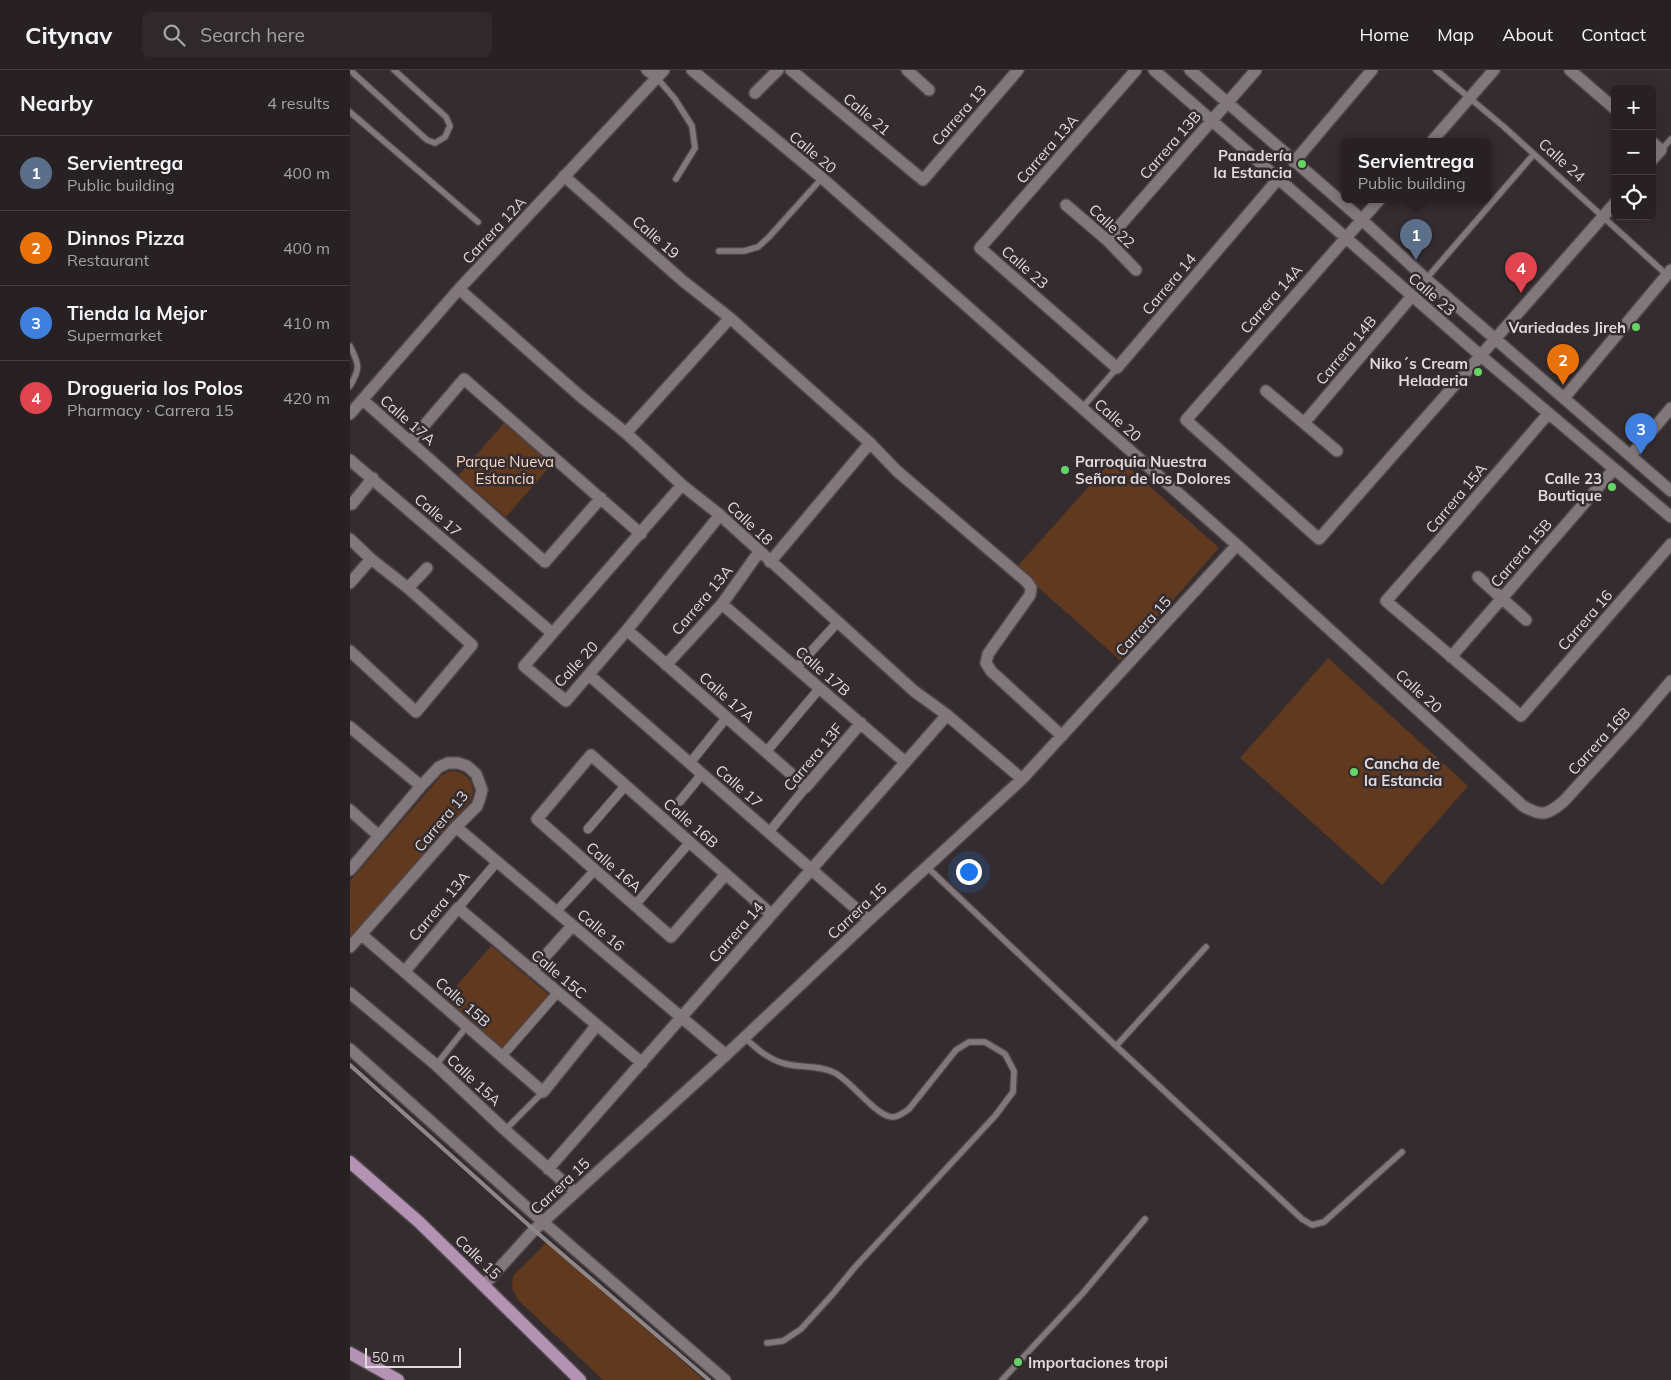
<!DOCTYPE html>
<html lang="en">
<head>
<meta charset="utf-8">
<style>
  :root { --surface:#282123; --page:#30292b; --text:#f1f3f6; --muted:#a5a3a6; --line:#443e41; --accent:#1a73e8 }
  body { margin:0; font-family:Mulish,sans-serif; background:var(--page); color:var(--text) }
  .controls { position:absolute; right:15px; top:15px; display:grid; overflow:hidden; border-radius:8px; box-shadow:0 5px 20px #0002 }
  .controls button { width:45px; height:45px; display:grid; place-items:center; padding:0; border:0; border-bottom:1px solid var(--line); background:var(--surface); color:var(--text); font:25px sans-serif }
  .scale { position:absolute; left:15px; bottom:12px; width:96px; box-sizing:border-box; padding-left:5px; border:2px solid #dfdadc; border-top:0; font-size:14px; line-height:18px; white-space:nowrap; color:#dfdadc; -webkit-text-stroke:4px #352c2f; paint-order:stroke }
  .you { position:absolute; left:618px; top:801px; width:18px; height:18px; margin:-12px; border:4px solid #fff; border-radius:50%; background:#1a73e8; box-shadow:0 0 0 8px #1a73e833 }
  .badge { display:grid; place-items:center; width:32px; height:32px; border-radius:50%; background:var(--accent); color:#fff; font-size:16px; font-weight:700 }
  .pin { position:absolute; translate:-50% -41px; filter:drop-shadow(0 1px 2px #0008) }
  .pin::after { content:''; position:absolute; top:26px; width:18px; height:15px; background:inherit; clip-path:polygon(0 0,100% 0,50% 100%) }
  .popup { position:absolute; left:991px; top:68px; width:150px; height:65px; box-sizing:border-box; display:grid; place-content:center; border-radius:8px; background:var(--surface); filter:drop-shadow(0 1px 4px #0005); font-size:16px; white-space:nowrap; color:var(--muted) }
  .popup b { font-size:19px; color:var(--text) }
  .popup::after { content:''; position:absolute; left:50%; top:100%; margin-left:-10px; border:10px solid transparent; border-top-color:var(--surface) }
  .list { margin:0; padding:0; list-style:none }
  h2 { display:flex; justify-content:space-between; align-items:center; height:65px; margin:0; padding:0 20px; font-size:21px }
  h2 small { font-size:16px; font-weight:400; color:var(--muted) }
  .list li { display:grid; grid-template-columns:32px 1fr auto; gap:15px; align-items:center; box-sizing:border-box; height:75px; padding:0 20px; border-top:1px solid var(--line) }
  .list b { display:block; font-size:19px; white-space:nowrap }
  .list p { margin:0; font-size:16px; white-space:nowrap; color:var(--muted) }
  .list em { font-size:16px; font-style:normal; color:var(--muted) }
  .icon { flex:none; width:28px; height:28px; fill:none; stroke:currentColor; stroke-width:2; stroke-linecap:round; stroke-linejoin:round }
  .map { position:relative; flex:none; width:1321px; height:1310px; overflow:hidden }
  header { display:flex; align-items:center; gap:30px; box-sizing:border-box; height:70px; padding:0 25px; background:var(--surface); border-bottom:1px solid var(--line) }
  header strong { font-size:24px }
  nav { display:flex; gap:28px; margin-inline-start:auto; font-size:18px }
  .search { width:350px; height:45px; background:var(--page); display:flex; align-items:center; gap:12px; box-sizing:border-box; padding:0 18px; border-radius:8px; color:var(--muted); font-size:19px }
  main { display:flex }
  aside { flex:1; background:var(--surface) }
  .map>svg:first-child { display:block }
  .green { fill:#60391e }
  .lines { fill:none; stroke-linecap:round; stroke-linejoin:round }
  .service-casing { stroke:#4f484b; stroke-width:8 }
  .pedestrian-casing { stroke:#4f484b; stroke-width:11 }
  .minor-casing { stroke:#4f484b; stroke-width:14 }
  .primary-casing { stroke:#4f484b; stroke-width:15 }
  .service { stroke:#82787b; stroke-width:5.5 }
  .pedestrian { stroke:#82787b; stroke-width:9 }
  .minor { stroke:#82787b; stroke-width:11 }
  .primary { stroke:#b492b3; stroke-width:12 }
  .rail { stroke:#8e8789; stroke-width:4 }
  .poi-dot { fill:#65d467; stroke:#352c2f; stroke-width:2 }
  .labels { text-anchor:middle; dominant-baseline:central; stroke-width:5; stroke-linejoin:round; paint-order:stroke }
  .street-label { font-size:15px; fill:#dfdadc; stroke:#352c2f }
  .poi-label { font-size:15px; font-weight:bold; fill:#dfdadc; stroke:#352c2f; text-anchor:end }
  .park-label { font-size:15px; fill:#f5d7c4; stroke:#352c2f }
</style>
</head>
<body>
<header>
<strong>Citynav</strong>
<div class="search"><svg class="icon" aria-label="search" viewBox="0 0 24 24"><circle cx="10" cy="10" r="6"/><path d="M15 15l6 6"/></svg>Search here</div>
<nav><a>Home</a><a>Map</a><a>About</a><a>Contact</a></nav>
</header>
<main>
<aside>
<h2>Nearby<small>4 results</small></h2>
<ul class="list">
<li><span class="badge" style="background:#5c6f8a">1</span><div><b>Servientrega</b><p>Public building</p></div><em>400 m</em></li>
<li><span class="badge" style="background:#e8710a">2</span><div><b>Dinnos Pizza</b><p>Restaurant</p></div><em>400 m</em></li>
<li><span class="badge" style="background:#3f7fe0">3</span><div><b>Tienda la Mejor</b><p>Supermarket</p></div><em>410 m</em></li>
<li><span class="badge" style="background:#e0444e">4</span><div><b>Drogueria los Polos</b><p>Pharmacy · Carrera 15</p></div><em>420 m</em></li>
</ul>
</aside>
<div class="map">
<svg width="1321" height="1310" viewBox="0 0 1321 1310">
  <rect width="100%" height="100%" fill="#352c2f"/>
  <!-- green -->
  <path class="green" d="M154 353 202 394 156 447 108 406Z
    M766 386 869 478 770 590 666 498Z
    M978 588 1118 716 1032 815 890 688Z
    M105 701C119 704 127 716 121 730L0 868V811L91 706 98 702Z
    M141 876 199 925 152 978 96 928Z
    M197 1172 354 1310H253L168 1230 162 1218 163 1206Z"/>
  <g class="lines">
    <defs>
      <path id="service" d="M0 0 77 70 85 73 95 67 100 56 96 47 44 0
        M1086 0 1153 56 1317 205
        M307 8 325 29 342 56 345 78 326 109
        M0 42 128 152
        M1311 80 1321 69
        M369 181H394L408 177 419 167 472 108
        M1076 209 1184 84
        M0 276C9 294 11 298 0 316
        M732 338 767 298
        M577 797 766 976 952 1149 962 1155 974 1152 1052 1082
        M394 967C407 979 419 990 436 994 452 998 470 995 485 1003 501 1011 527 1047 542 1047 549 1047 553 1043 559 1039L606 980 619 972H635L655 984 664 1001 663 1022 645 1046 505 1197 482 1225 451 1259 433 1271 417 1273
        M766 976 856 877
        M86 995 117 956
        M155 1060 193 1022
        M652 1310 733 1223 795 1149"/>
      <path id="pedestrian" d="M446 598 488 552
        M416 682 470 618
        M340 693 377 647
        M330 731 352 704
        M238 759 276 715
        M419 762 456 717
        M285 835 340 772
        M108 838 147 792
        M206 842 245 800
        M152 986 208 922"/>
      <path id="minor" d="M297 0 307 8
        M342 0 472 108 887 475 1173 736C1192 747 1198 745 1214 731L1287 651 1321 611
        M441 0 573 110 668 0
        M557 0 579 20
        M786 0 630 178 767 298 929 108
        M804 0 1131 286 1321 447
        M840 0 1011 149 1076 209 1321 421
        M1220 0 1265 39
        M405 23 428 0
        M1082 71 1144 0
        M1302 72 1311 80 1302 90
        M944 92 1022 0
        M214 106 333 211 380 248 520 373 547 401 677 512 681 518 680 525 638 584 636 593 641 601 712 666
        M1030 129 836 350 969 469 1265 133
        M716 135 757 170 786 200
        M757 170 906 0
        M109 219 230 326 276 363 332 415 370 445 564 621 597 645 672 709
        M916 321 987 381
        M1214 328 1321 200
        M13 330 195 492 251 428
        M0 344 109 219 314 0
        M1198 344 1087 473 1036 531 1171 646 1321 474
        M954 353 1062 226
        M276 363 380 248
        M60 372 114 309 291 464
        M1281 385 1321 338
        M0 390 202 563
        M332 415 174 596 216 631 277 560 370 445
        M2 434 23 408
        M0 469 21 489 58 518 122 575 66 642 0 581
        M420 492 520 373
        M1128 507 1176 550
        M0 513 21 489
        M58 518 77 498
        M372 534 555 692
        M277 560 456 717 511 653
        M1101 587 1264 399
        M316 595 372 534 409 482
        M239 605 519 850
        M0 657 71 716
        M0 740 29 766
        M106 757 376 985
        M0 800 71 716 89 697 98 693H108L117 696 126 704 132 720 129 731 127 736 106 757 0 877
        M376 804 321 867 187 749 241 685 421 844
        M12 865 193 1022 247 955
        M55 901 108 838 292 993
        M182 901 222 856
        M0 923 86 995 155 1060 225 1122
        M0 979 193 1152 375 1310
        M198 1099 597 645
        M134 1215 184 1160 376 985 519 850 672 709 887 475"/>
      <path id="primary" d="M0 1092 69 1152 230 1310
        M0 1283 48 1310"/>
    </defs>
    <!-- service casing -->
    <use href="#service" class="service-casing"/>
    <!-- pedestrian casing -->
    <use href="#pedestrian" class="pedestrian-casing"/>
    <!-- minor casing -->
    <use href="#minor" class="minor-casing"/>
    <!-- primary casing -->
    <use href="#primary" class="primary-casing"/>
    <!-- service -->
    <use href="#service" class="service"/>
    <!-- pedestrian -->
    <use href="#pedestrian" class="pedestrian"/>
    <!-- minor -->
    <use href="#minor" class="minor"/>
    <!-- primary -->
    <use href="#primary" class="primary"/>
    <!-- rail -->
    <path class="rail" d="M0 995 184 1160 359 1310"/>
  </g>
  <!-- markers -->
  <g class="poi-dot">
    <circle cx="952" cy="94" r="5"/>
    <circle cx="1286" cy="257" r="5"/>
    <circle cx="1128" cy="302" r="5"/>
    <circle cx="715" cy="400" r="5"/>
    <circle cx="1262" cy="417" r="5"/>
    <circle cx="1004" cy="702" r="5"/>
    <circle cx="668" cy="1292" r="5"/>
  </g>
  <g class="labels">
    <!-- street labels -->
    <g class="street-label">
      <text transform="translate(517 44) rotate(40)">Calle 21</text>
      <text transform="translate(609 45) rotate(-49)">Carrera 13</text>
      <text transform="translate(820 75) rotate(-49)">Carrera 13B</text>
      <text transform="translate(697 79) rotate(-49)">Carrera 13A</text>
      <text transform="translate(463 82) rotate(40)">Calle 20</text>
      <text transform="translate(1212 90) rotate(42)">Calle 24</text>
      <text transform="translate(762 156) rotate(43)">Calle 22</text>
      <text transform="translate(144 160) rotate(-47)">Carrera 12A</text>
      <text transform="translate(306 167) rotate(41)">Calle 19</text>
      <text transform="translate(675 197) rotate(41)">Calle 23</text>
      <text transform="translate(819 214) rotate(-50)">Carrera 14</text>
      <text transform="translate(1082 224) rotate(41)">Calle 23</text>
      <text transform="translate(921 229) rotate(-49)">Carrera 14A</text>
      <text transform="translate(996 280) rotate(-50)">Carrera 14B</text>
      <text transform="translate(58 350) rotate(41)">Calle 17A</text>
      <text transform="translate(768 350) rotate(41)">Calle 20</text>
      <text transform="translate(1106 428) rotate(-50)">Carrera 15A</text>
      <text transform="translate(88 445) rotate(41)">Calle 17</text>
      <text transform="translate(400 453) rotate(43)">Calle 18</text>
      <text transform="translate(1171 483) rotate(-49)">Carrera 15B</text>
      <text transform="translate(352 530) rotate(-50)">Carrera 13A</text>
      <text transform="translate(1235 550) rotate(-49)">Carrera 16</text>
      <text transform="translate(793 556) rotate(-48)">Carrera 15</text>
      <text transform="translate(226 594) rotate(-47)">Calle 20</text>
      <text transform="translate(473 601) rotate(41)">Calle 17B</text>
      <text transform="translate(1069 621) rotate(42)">Calle 20</text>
      <text transform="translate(377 627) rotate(41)">Calle 17A</text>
      <text transform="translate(1249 671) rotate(-48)">Carrera 16B</text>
      <text transform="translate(463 687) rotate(-50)">Carrera 13F</text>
      <text transform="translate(389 716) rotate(41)">Calle 17</text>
      <text transform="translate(91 751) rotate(-50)">Carrera 13</text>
      <text transform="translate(341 753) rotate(41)">Calle 16B</text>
      <text transform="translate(264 797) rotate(41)">Calle 16A</text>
      <text transform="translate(89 836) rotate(-50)">Carrera 13A</text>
      <text transform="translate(507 841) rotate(-43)">Carrera 15</text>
      <text transform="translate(251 860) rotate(40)">Calle 16</text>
      <text transform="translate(386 862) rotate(-49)">Carrera 14</text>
      <text transform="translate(209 904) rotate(40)">Calle 15C</text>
      <text transform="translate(113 932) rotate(41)">Calle 15B</text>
      <text transform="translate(124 1010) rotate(43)">Calle 15A</text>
      <text transform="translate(210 1116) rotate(-43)">Carrera 15</text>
      <text transform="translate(128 1187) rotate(44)">Calle 15</text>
    </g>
    <!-- poi labels -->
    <g class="poi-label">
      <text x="942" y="85">Panadería<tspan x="942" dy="17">la Estancia</tspan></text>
      <text x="1276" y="257">Variedades Jireh</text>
      <text x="1118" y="293">Niko´s Cream<tspan x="1118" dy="17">Heladeria</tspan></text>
      <text x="725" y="391" text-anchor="start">Parroquia Nuestra<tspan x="725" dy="17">Señora de los Dolores</tspan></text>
      <text x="1252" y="408">Calle 23<tspan x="1252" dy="17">Boutique</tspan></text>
      <text x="1014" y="693" text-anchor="start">Cancha de<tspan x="1014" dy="17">la Estancia</tspan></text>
      <text x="678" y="1292" text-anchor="start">Importaciones tropi</text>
    </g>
    <!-- park labels -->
    <g class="park-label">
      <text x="155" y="391">Parque Nueva<tspan x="155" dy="17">Estancia</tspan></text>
    </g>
  </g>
</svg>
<div class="controls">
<button>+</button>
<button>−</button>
<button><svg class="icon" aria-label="locate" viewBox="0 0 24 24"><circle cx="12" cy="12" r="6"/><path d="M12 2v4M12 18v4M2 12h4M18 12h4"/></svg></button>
</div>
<div class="scale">50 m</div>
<div class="you"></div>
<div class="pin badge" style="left:1066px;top:190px;background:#5c6f8a">1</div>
<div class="popup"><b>Servientrega</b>Public building</div>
<div class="pin badge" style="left:1213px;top:315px;background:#e8710a">2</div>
<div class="pin badge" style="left:1291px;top:384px;background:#3f7fe0">3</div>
<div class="pin badge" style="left:1171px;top:223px;background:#e0444e">4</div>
</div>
</main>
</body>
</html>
